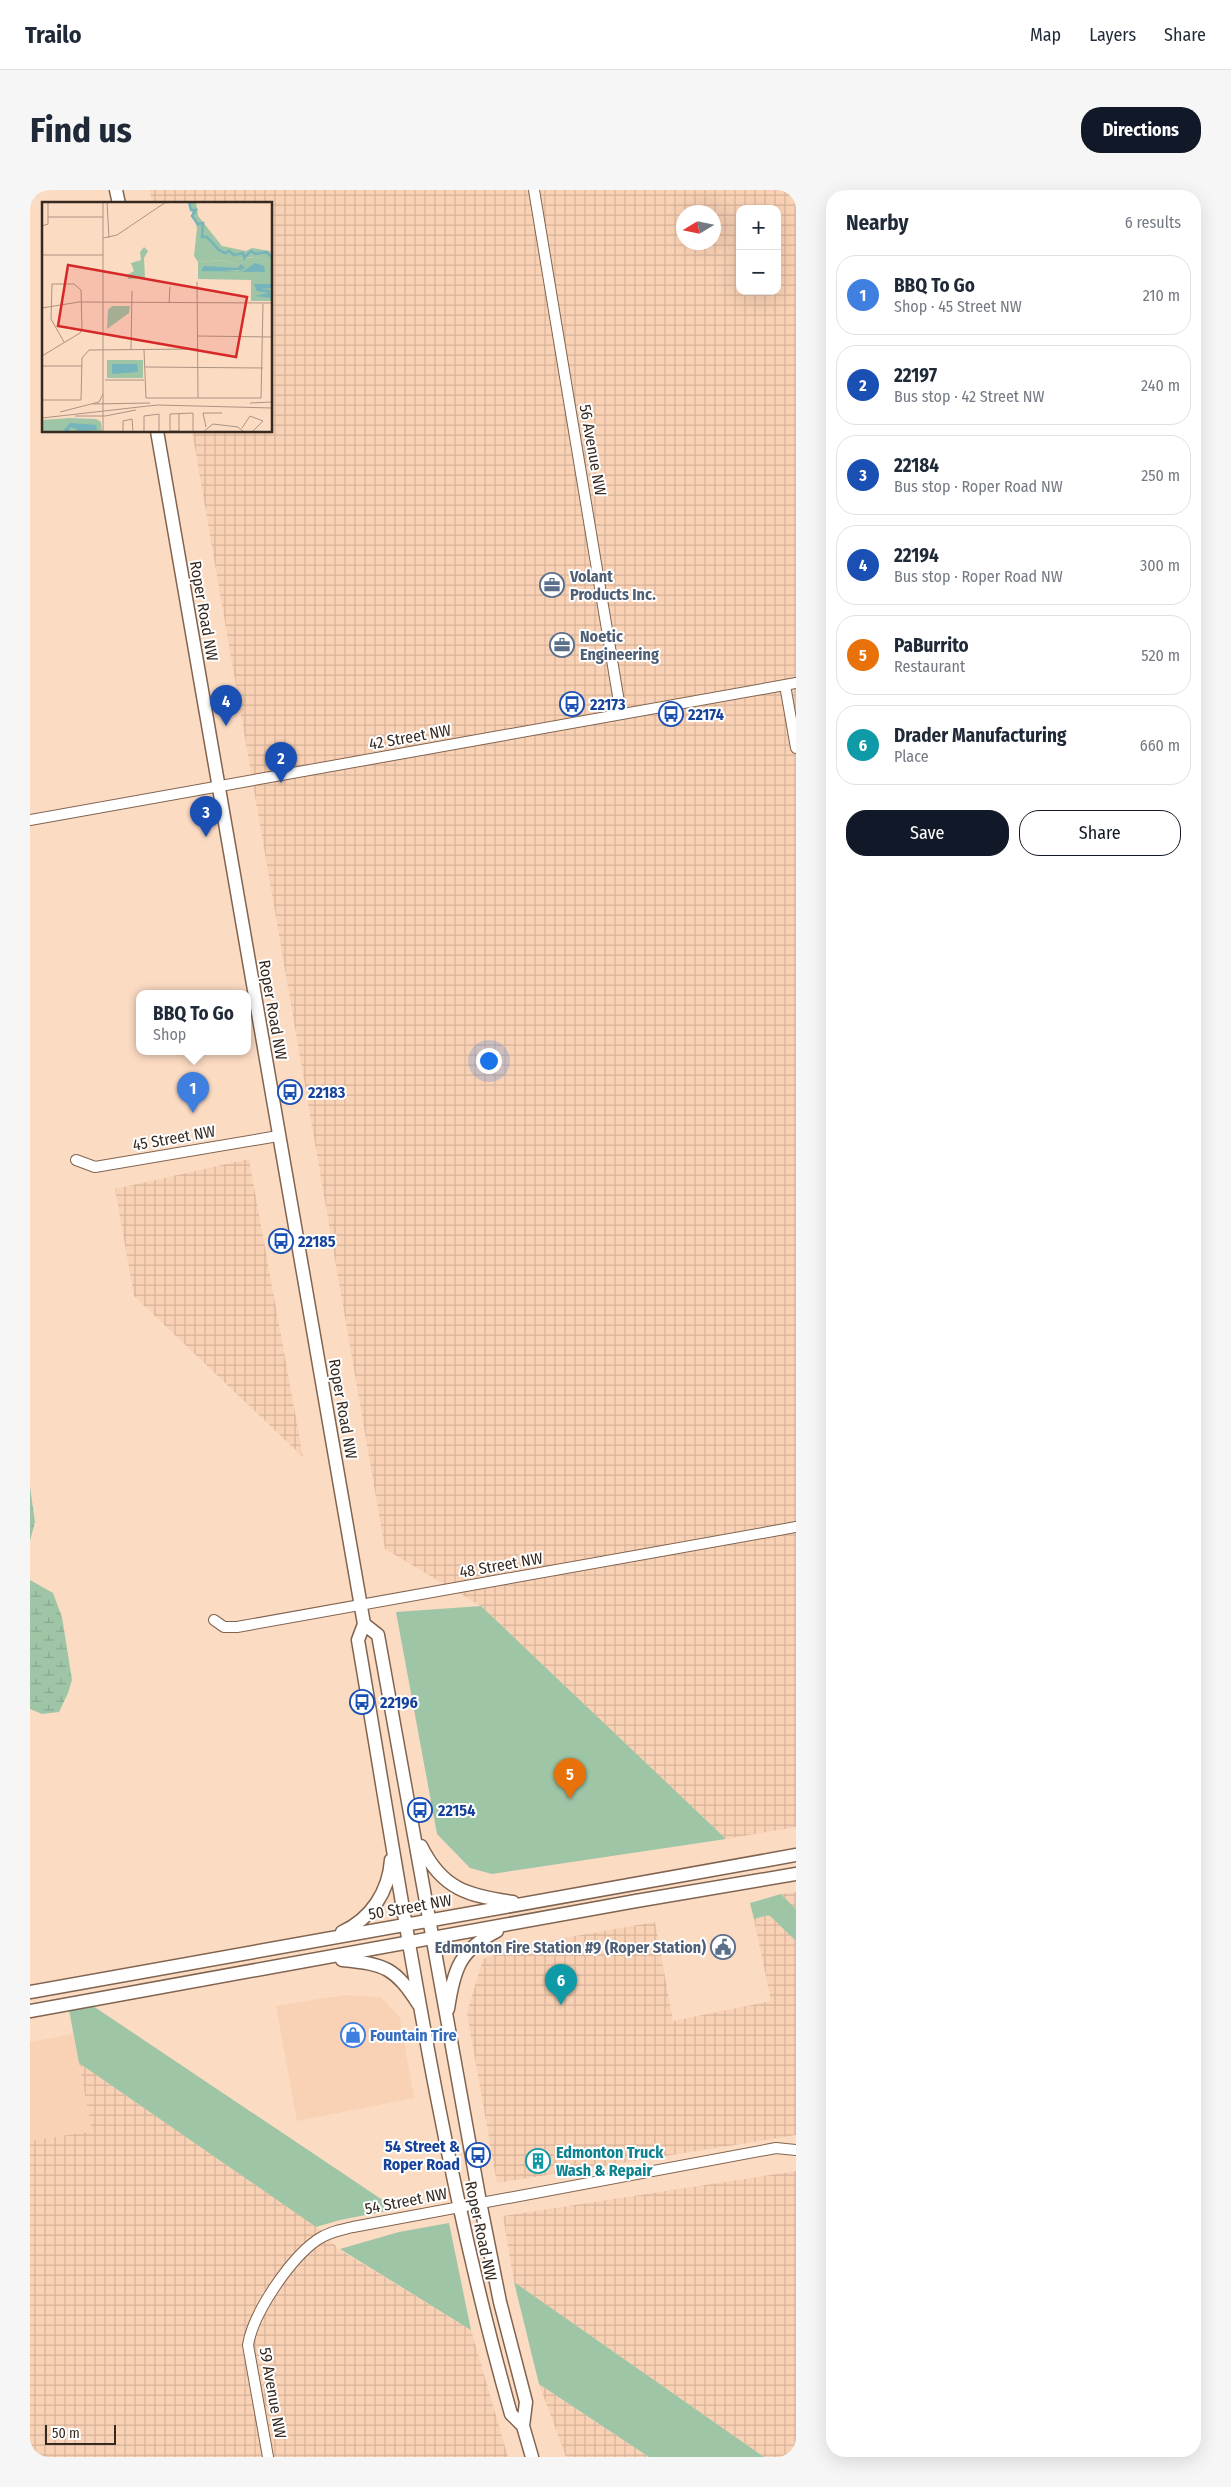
<!DOCTYPE html>
<html lang="en">
<head>
<meta charset="utf-8">
<style>
  :root { --surface:#fff; --page:#f6f6f7; --text:#1f2937; --muted:#747a83; --line:#e0e1e3; --accent:#111827 }
  body { margin:0; font-family:"Fira Sans Condensed",sans-serif; background:var(--page); color:var(--text) }
  .controls { position:absolute; right:15px; top:15px; display:grid; overflow:hidden; border-radius:10px; box-shadow:0 5px 20px #0002 }
  .controls button { width:45px; height:45px; display:grid; place-items:center; padding:0; border:0; border-bottom:1px solid var(--line); background:var(--surface); color:var(--text); font:25px sans-serif }
  .compass { position:absolute; left:646px; top:15px; width:45px; height:45px; border-radius:50%; background:var(--surface); box-shadow:0 5px 20px #0002; rotate:260deg }
  .scale { position:absolute; left:15px; bottom:12px; width:71px; box-sizing:border-box; padding-left:5px; border:2px solid #352920; border-top:0; font-size:14px; line-height:18px; white-space:nowrap; color:#352920; -webkit-text-stroke:4px #fff; paint-order:stroke }
  .you { position:absolute; left:458px; top:870px; width:18px; height:18px; margin:-12px; border:4px solid #fff; border-radius:50%; background:#1a73e8; box-shadow:0 0 0 8px #1a73e833 }
  .badge { display:grid; place-items:center; width:32px; height:32px; border-radius:50%; background:var(--accent); color:#fff; font-size:16px; font-weight:700 }
  .pin { position:absolute; translate:-50% -41px; filter:drop-shadow(0 1px 2px #0008) }
  .pin::after { content:''; position:absolute; top:26px; width:18px; height:15px; background:inherit; clip-path:polygon(0 0,100% 0,50% 100%) }
  .popup { position:absolute; left:106px; top:800px; width:115px; height:65px; box-sizing:border-box; display:grid; place-content:center; border-radius:10px; background:var(--surface); filter:drop-shadow(0 1px 4px #0005); font-size:16px; white-space:nowrap; color:var(--muted) }
  .popup b { font-size:19px; color:var(--text) }
  .popup::after { content:''; position:absolute; left:50%; top:100%; margin-left:-10px; border:10px solid transparent; border-top-color:var(--surface) }
  .list { margin:0; padding:0; list-style:none }
  h2 { display:flex; justify-content:space-between; align-items:center; height:65px; margin:0; padding:0 20px; font-size:21px }
  h2 small { font-size:16px; font-weight:400; color:var(--muted) }
  .list li { display:grid; grid-template-columns:32px 1fr auto; gap:15px; align-items:center; box-sizing:border-box; height:80px; margin:0 10px 10px; padding:0 10px; border:1px solid var(--line); border-radius:20px }
  .list b { display:block; font-size:19px; white-space:nowrap }
  .list p { margin:0; font-size:16px; white-space:nowrap; color:var(--muted) }
  .list em { font-size:16px; font-style:normal; color:var(--muted) }
  .actions { display:flex; gap:10px; padding:15px 20px }
  .actions a { flex:1; padding:11px 0; border:1px solid var(--accent); border-radius:20px; text-align:center; font-size:18px; color:var(--accent) }
  .actions .main { background:var(--accent); color:#fff }
  .map { position:relative; flex:none; width:766px; height:2267px; overflow:hidden; border-radius:20px }
  header { display:flex; align-items:center; gap:30px; box-sizing:border-box; height:70px; padding:0 25px; background:var(--surface); border-bottom:1px solid var(--line) }
  header strong { font-size:24px }
  nav { display:flex; gap:28px; margin-inline-start:auto; font-size:18px }
  .intro { display:flex; align-items:center; justify-content:space-between; box-sizing:border-box; height:120px; padding:0 30px }
  h1 { margin:0; font-size:35px }
  .button { padding:12px 22px; border-radius:20px; background:var(--accent); color:#fff; font-size:18px; font-weight:700 }
  main { display:flex; gap:30px; padding:0 30px }
  aside { flex:1; background:var(--surface); border-radius:20px; box-shadow:0 5px 20px #0002 }
  .map>svg:first-child { display:block }
  .built { fill:#f9d1b4 }
  .industrial { fill:url(#industrial-grid); fill-rule:evenodd }
  .grass { fill:#9dc5a6 }
  .wetland { fill:url(#wetland-marsh) }
  .lines { fill:none; stroke-linecap:round; stroke-linejoin:round }
  .minor-casing { stroke:#81644f; stroke-width:12 }
  .major-casing { stroke:#81644f; stroke-width:15 }
  .minor { stroke:#fff; stroke-width:10 }
  .major { stroke:#fff; stroke-width:12 }
  .labels { text-anchor:middle; dominant-baseline:central; stroke-width:4; stroke-linejoin:round; paint-order:stroke }
  .street-label { font-size:16px; fill:#352920; stroke:#fff }
  .service-label { font-size:16px; font-weight:bold; fill:#4e5e75; stroke:#fff; text-anchor:start }
  .transit-label { font-size:16px; font-weight:bold; fill:#164399; stroke:#fff; text-anchor:start }
  .shop-label { font-size:16px; font-weight:bold; fill:#366cbe; stroke:#fff; text-anchor:start }
  .culture-label { font-size:16px; font-weight:bold; fill:#0d838f; stroke:#fff; text-anchor:start }
  .inset-river { fill:none; stroke:#75b3bd; stroke-width:2.5 }
  .inset-road { fill:none; stroke:#ac9482; stroke-width:1 }
  .view { fill:#d62828; fill-opacity:0.15; stroke:#d62828; stroke-width:2.5 }
  .inset-edge { fill:none; stroke:#352920; stroke-width:2.5 }
</style>
</head>
<body>
<header>
<strong>Trailo</strong>
<nav><a>Map</a><a>Layers</a><a>Share</a></nav>
</header>
<div class="intro"><h1>Find us</h1><a class="button">Directions</a></div>
<main>
<div class="map">
<svg width="766" height="2267" viewBox="0 0 766 2267">
  <defs>
    <pattern id="industrial-grid" width="8" height="8" patternUnits="userSpaceOnUse" patternTransform="scale(1.25)"><rect width="8" height="8" fill="#f9d1b4"/><path d="M0 4h8M4 0v8" fill="none" stroke="#d6b39a"/></pattern>
    <pattern id="wetland-marsh" width="20" height="14" patternUnits="userSpaceOnUse" patternTransform="scale(1.25)"><rect width="20" height="14" fill="#9dc5a6"/><path d="M1 5h8M5 5V1M11 12h8M15 12V8" fill="none" stroke="#88a98f"/></pattern>
  </defs>
  <rect width="100%" height="100%" fill="#fcdbc3"/>
  <!-- built -->
  <path class="built" d="M314 1805 351 1807 370 1828 384 1908 267 1931 246 1816Z
    M43 1844 62 1941 0 1951V1852Z"/>
  <!-- industrial -->
  <path class="industrial" d="M120 0H766V1637L696 1649 451 1416 355 1359 162 241H241V14H122ZM710 19H747V101H710ZM654 22H684V52H654Z
    M219 969 273 1267 104 1106 85 999Z
    M766 1702V1719L751 1704Z
    M739 1725 766 1751V1945L467 1993 437 1823 453 1769 489 1756 625 1732 643 1831 741 1811 724 1729Z
    M49 1873 286 2037 310 2060 441 2140 478 2267H0V1951L62 1941Z
    M766 1981V2267H734L484 2092 473 2026Z
    M509 2194 619 2267H536Z"/>
  <!-- grass -->
  <path class="grass" d="M451 1416 696 1649 462 1684 440 1678 407 1644 366 1422Z
    M751 1704 766 1719V1751L739 1725 724 1729 720 1713Z
    M63 1816 366 2019 310 2030 286 2037 49 1873 39 1820Z
    M419 2033 441 2140 310 2059 369 2042Z
    M484 2092 734 2267H619L509 2194Z"/>
  <!-- wetland -->
  <path class="wetland" d="M0 1297 5 1332 0 1351Z
    M0 1390 23 1403 32 1427 42 1490 38 1503 29 1522 12 1524 0 1519Z"/>
  <g class="lines">
    <defs>
      <path id="minor" d="M504 0 591 524
        M755 495 766 558
        M0 630 766 493
        M46 970 65 977 248 946
        M184 1430 194 1437H207L766 1337
        M238 2267 218 2155C223 2123 260 2069 287 2050 298 2042 311 2040 323 2037L746 1958 766 1960"/>
      <path id="major" d="M86 0 89 14
        M127 241 334 1434 328 1450C372 1708 409 1970 481 2224L493 2236
        M334 1434 348 1445 450 2012 470 2112 496 2212 493 2236 502 2267
        M391 1656C412 1699 438 1706 483 1712
        M312 1742C341 1729 359 1701 361 1670
        M312 1770C356 1774 365 1778 389 1815
        M0 1802 766 1665
        M418 1819C424 1778 430 1760 467 1741
        M0 1821 606 1711 766 1684"/>
    </defs>
    <!-- minor casing -->
    <use href="#minor" class="minor-casing"/>
    <!-- major casing -->
    <use href="#major" class="major-casing"/>
    <!-- minor -->
    <use href="#minor" class="minor"/>
    <!-- major -->
    <use href="#major" class="major"/>
  </g>
  <!-- icons -->
  <defs>
    <symbol id="office-ring" viewBox="-11 -11 22 22"><circle r="9.5" fill="#fff" stroke="#5c6f8a" stroke-width="1.5"/><path d="M-6-3h4V-5.5h4V-3h4V5H-6ZM-1-4.5V-3h2v-1.5ZM-6 0V1H6V0Z" fill="#5c6f8a"/></symbol>
    <symbol id="bus-ring" viewBox="-11 -11 22 22"><circle r="9.5" fill="#fff" stroke="#1a4fb4" stroke-width="1.5"/><path d="M-5-6H5V4H4V6H2V4H-2V6H-4V4H-5ZM-3.5-4V0h7V-4ZM-3.5 1.2v1.5H-2V1.2ZM2 1.2v1.5H3.5V1.2Z" fill="#1a4fb4"/></symbol>
    <symbol id="civic-ring" viewBox="-11 -11 22 22"><circle r="9.5" fill="#fff" stroke="#5c6f8a" stroke-width="1.5"/><path d="M-.6-6.5H3V-4.5H.6V-3L4-1V1h2V6H-6V1h2V-1L-.6-3ZM-1.2 2.5V6h2.4V2.5Z" fill="#5c6f8a"/></symbol>
    <symbol id="shop-ring" viewBox="-11 -11 22 22"><circle r="9.5" fill="#fff" stroke="#3f7fe0" stroke-width="1.5"/><path d="M-5-2.5h2.3a2.7 3.5 0 0 1 5.4 0H5L5.5 6h-11ZM-1.5-2.5h3a1.5 2.3 0 0 0-3 0Z" fill="#3f7fe0"/></symbol>
    <symbol id="building-ring" viewBox="-11 -11 22 22"><circle r="9.5" fill="#fff" stroke="#0f9aa8" stroke-width="1.5"/><path d="M-4-6H4V6H1V3H-1V6H-4ZM-2.5-4.3h1.7v1.8h-1.7ZM.8-4.3h1.7v1.8H.8ZM-2.5-1h1.7V.8h-1.7ZM.8-1h1.7V.8H.8Z" fill="#0f9aa8"/></symbol>
  </defs>
  <g fill-rule="evenodd">
    <use href="#office-ring" x="508" y="381" width="28" height="28"/>
    <use href="#office-ring" x="518" y="441" width="28" height="28"/>
    <use href="#bus-ring" x="528" y="500" width="28" height="28"/>
    <use href="#bus-ring" x="627" y="510" width="28" height="28"/>
    <use href="#bus-ring" x="246" y="888" width="28" height="28"/>
    <use href="#bus-ring" x="237" y="1037" width="28" height="28"/>
    <use href="#bus-ring" x="318" y="1498" width="28" height="28"/>
    <use href="#bus-ring" x="376" y="1606" width="28" height="28"/>
    <use href="#civic-ring" x="679" y="1743" width="28" height="28"/>
    <use href="#shop-ring" x="309" y="1831" width="28" height="28"/>
    <use href="#bus-ring" x="434" y="1951" width="28" height="28"/>
    <use href="#building-ring" x="494" y="1957" width="28" height="28"/>
  </g>
  <g class="labels">
    <!-- street labels -->
    <g class="street-label">
      <text transform="translate(563 260) rotate(80)">56 Avenue NW</text>
      <text transform="translate(174 421) rotate(80)">Roper Road NW</text>
      <text transform="translate(380 547) rotate(-10)">42 Street NW</text>
      <text transform="translate(243 820) rotate(80)">Roper Road NW</text>
      <text transform="translate(144 948) rotate(-10)">45 Street NW</text>
      <text transform="translate(313 1219) rotate(80)">Roper Road NW</text>
      <text transform="translate(471 1375) rotate(-10)">48 Street NW</text>
      <text transform="translate(380 1717) rotate(-10)">50 Street NW</text>
      <text transform="translate(376 2011) rotate(-11)">54 Street NW</text>
      <text transform="translate(451 2041) rotate(78)">Roper Road NW</text>
      <text transform="translate(243 2203) rotate(80)">59 Avenue NW</text>
    </g>
    <!-- service labels -->
    <g class="service-label">
      <text x="540" y="386">Volant<tspan x="540" dy="18">Products Inc.</tspan></text>
      <text x="550" y="446">Noetic<tspan x="550" dy="18">Engineering</tspan></text>
      <text x="676" y="1757" text-anchor="end">Edmonton Fire Station #9 (Roper Station)</text>
    </g>
    <!-- transit labels -->
    <g class="transit-label">
      <text x="560" y="514">22173</text>
      <text x="658" y="524">22174</text>
      <text x="278" y="902">22183</text>
      <text x="268" y="1051">22185</text>
      <text x="350" y="1512">22196</text>
      <text x="408" y="1620">22154</text>
      <text x="430" y="1956" text-anchor="end">54 Street &amp;<tspan x="430" dy="18">Roper Road</tspan></text>
    </g>
    <!-- shop labels -->
    <g class="shop-label">
      <text x="340" y="1845">Fountain Tire</text>
    </g>
    <!-- culture labels -->
    <g class="culture-label">
      <text x="526" y="1962">Edmonton Truck<tspan x="526" dy="18">Wash &amp; Repair</tspan></text>
    </g>
  </g>
  <!-- overview -->
  <g transform="translate(12 12)">
    <rect width="230" height="230" fill="#fcdbc3"/>
    <path d="M70 104H88L87 111 65 127 66 108Z" fill="#9dc5a6"/>
    <path d="M154 0 156 14 180 44 204 49 210 46 228 49 230 59 213 55 200 56 194 62 180 58 156 60 152 54 155 26 147 1Z" fill="#9dc5a6"/>
    <path d="M102 45 106 49 102 56 103 76 86 77 85 73 92 69 89 61 99 58 98 50Z" fill="#9dc5a6"/>
    <path d="M213 55 230 59V99H209V78L156 77V60L180 58 194 62 196 57ZM65 158H101V176H65ZM28 216 54 217 59 220 60 230H0V218Z" fill="#9dc5a6"/>
    <path d="M213 61 222 64 223 70 159 69 162 64 196 66 199 62 203 66 199 68H179L200 70ZM212 82H229V86L218 87 228 88 229 96 213 94 227 91 215 89ZM70 162H95L96 170 70 172ZM28 221 54 223 55 228 32 230 35 227 28 225 27 230H20Z" fill="#75b3bd"/>
    <path class="inset-river" d="M147 0 149 8H154L150 14 156 22 161 21 160 35H165L177 48 183 51 187 49 192 53 201 51 202 56 209 49 214 52 224 50 230 55"/>
    <path class="inset-road" d="M65 0 67 36M6 15H61M0 24 6 22V0M61 36 75 33 124 0M0 53H61M155 80 156 196M127 101 128 85M0 106 37 100 230 101M156 134 230 135M89 148 90 89M102 148 104 196H219L221 102M0 154 38 131 40 126 39 88 32 82H10L9 117 22 140M0 164H40M103 165 221 166M63 178H102M0 198H39L40 156 47 148 156 147M208 201 230 200M51 202 108 201M18 210 57 200 61 192M137 212V230M33 214H63L94 208M0 216 115 203 230 206M164 225 161 211H180M200 226 208 214 221 219 210 230M137 229H128V212L151 211V230M61 230V0M81 230V219L90 217 91 230M102 230V214L117 212V230M161 230 171 222 196 225 202 230"/>
    <path class="view" d="M26 63 205 95 194 155 16 124Z"/>
    <rect width="230" height="230" class="inset-edge"/>
  </g>
</svg>
<div class="controls">
<button>+</button>
<button>−</button>
</div>
<svg class="compass" viewBox="-18 -18 36 36"><path d="M0-13l5 13h-10z" fill="#e53935"/><path d="M0 13l5-13h-10z" fill="#747a83"/></svg>
<div class="scale">50 m</div>
<div class="you"></div>
<div class="pin badge" style="left:163px;top:923px;background:#3f7fe0">1</div>
<div class="popup"><b>BBQ To Go</b>Shop</div>
<div class="pin badge" style="left:251px;top:593px;background:#1a4fb4">2</div>
<div class="pin badge" style="left:176px;top:647px;background:#1a4fb4">3</div>
<div class="pin badge" style="left:196px;top:536px;background:#1a4fb4">4</div>
<div class="pin badge" style="left:540px;top:1609px;background:#e8710a">5</div>
<div class="pin badge" style="left:531px;top:1815px;background:#0f9aa8">6</div>
</div>
<aside>
<h2>Nearby<small>6 results</small></h2>
<ul class="list">
<li><span class="badge" style="background:#3f7fe0">1</span><div><b>BBQ To Go</b><p>Shop · 45 Street NW</p></div><em>210 m</em></li>
<li><span class="badge" style="background:#1a4fb4">2</span><div><b>22197</b><p>Bus stop · 42 Street NW</p></div><em>240 m</em></li>
<li><span class="badge" style="background:#1a4fb4">3</span><div><b>22184</b><p>Bus stop · Roper Road NW</p></div><em>250 m</em></li>
<li><span class="badge" style="background:#1a4fb4">4</span><div><b>22194</b><p>Bus stop · Roper Road NW</p></div><em>300 m</em></li>
<li><span class="badge" style="background:#e8710a">5</span><div><b>PaBurrito</b><p>Restaurant</p></div><em>520 m</em></li>
<li><span class="badge" style="background:#0f9aa8">6</span><div><b>Drader Manufacturing</b><p>Place</p></div><em>660 m</em></li>
</ul>
<div class="actions"><a class="main">Save</a><a>Share</a></div>
</aside>
</main>
</body>
</html>
